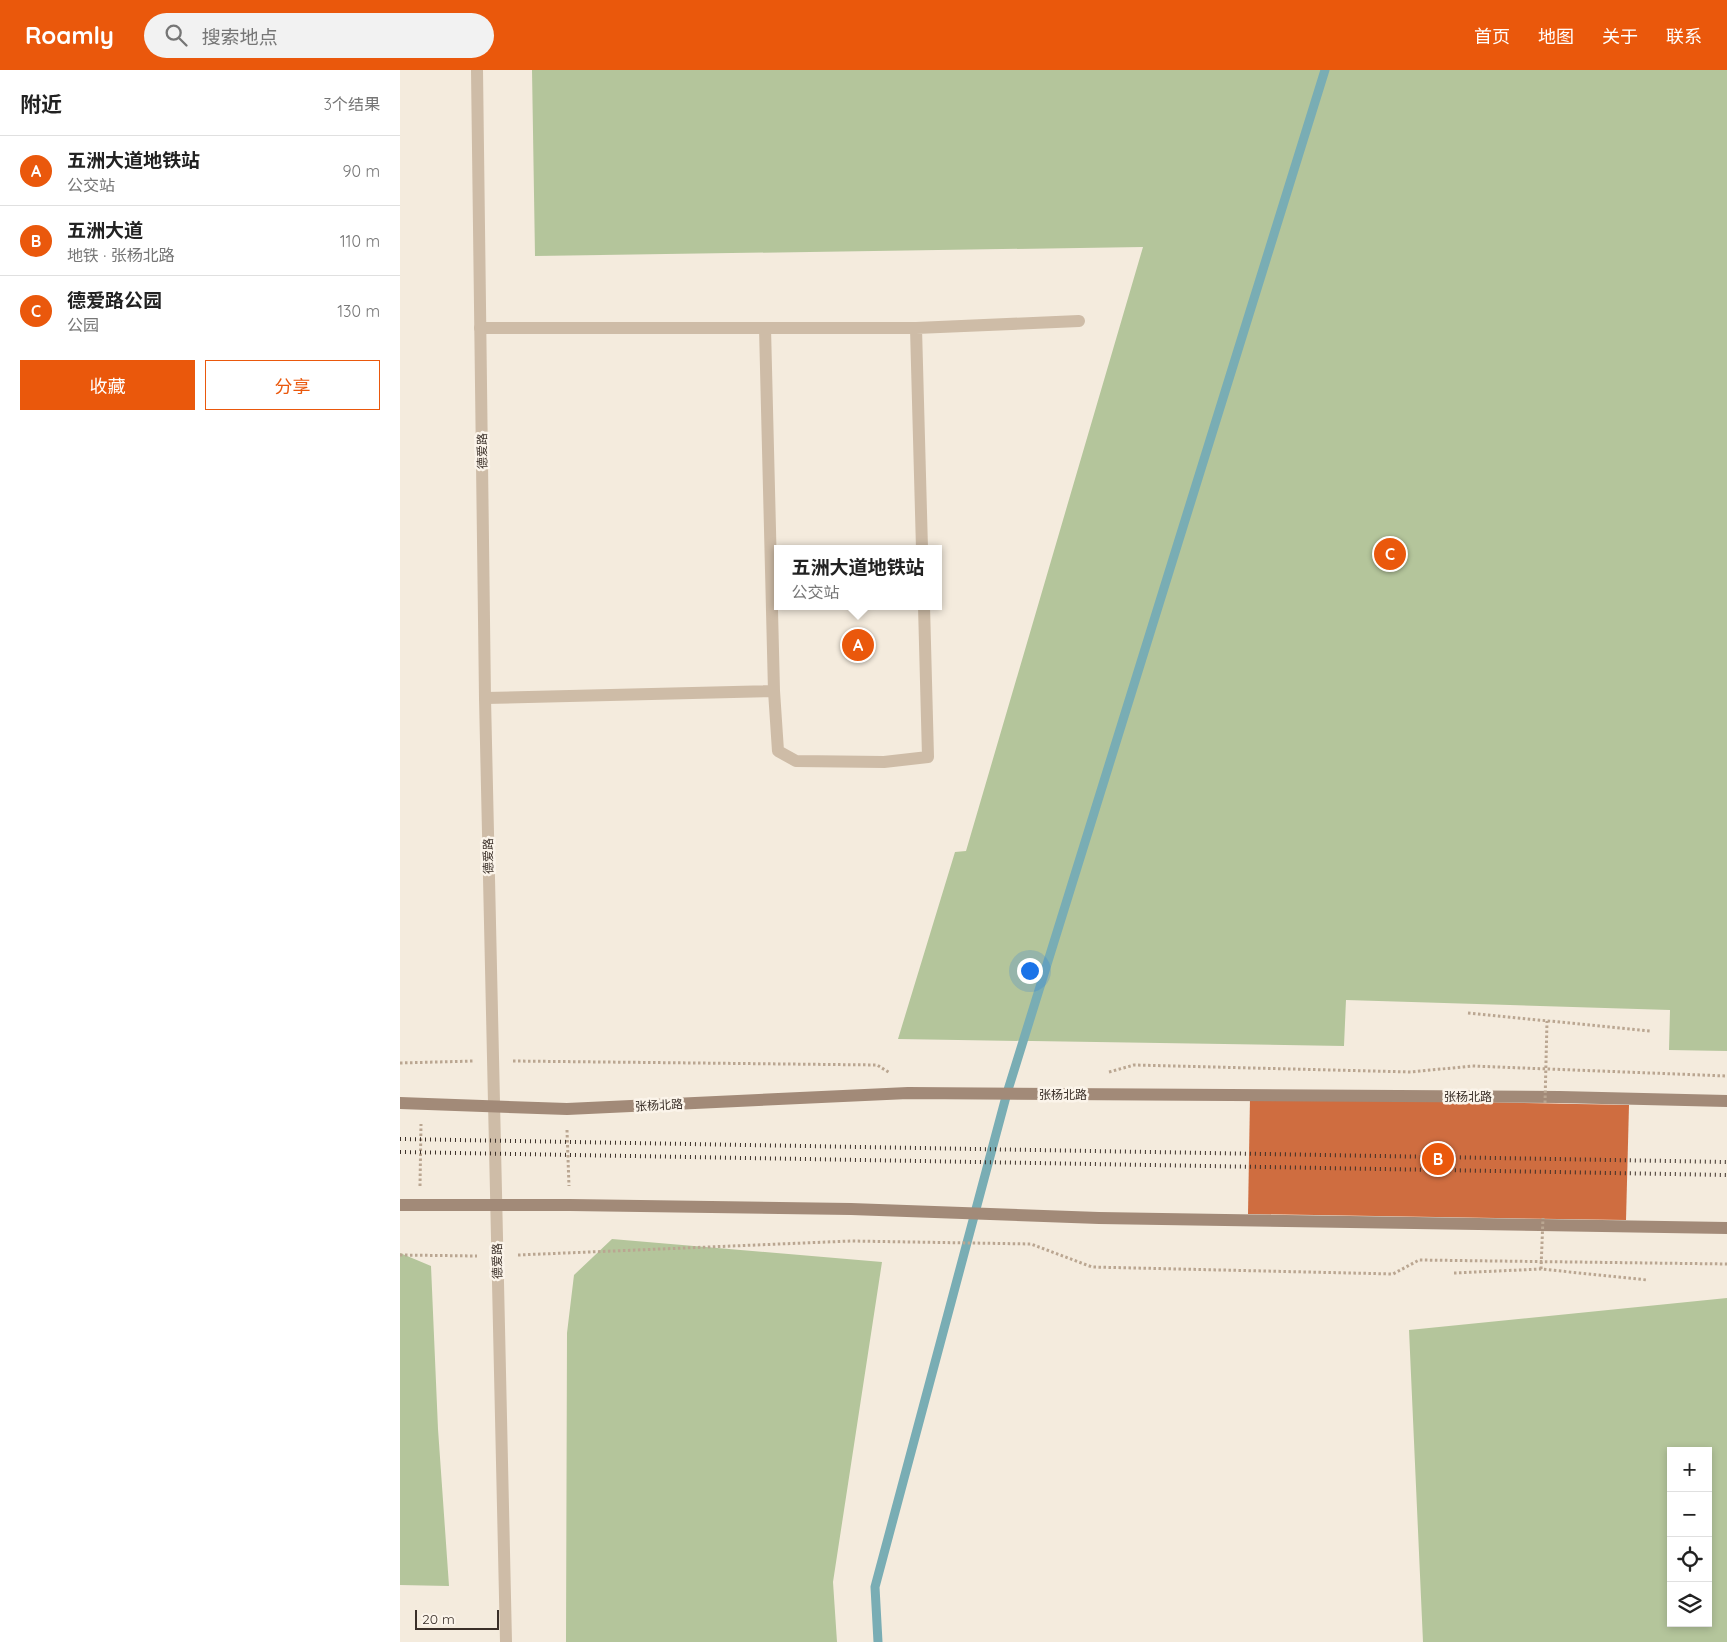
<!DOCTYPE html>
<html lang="zh">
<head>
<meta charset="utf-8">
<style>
  :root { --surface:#fff; --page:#f2f2f2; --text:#222; --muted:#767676; --line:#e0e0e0; --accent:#ea580c }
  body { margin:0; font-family:Quicksand,"Noto Sans SC",sans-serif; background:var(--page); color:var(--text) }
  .controls { position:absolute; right:15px; bottom:15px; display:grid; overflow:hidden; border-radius:0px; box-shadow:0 2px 8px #0003 }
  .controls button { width:45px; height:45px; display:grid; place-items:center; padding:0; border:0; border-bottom:1px solid var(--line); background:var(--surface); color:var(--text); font:25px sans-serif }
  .scale { position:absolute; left:15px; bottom:12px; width:84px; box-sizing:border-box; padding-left:5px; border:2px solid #3a2f28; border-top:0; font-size:14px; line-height:18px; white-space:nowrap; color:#3a2f28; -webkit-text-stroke:4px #fbf4ea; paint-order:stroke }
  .you { position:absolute; left:629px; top:900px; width:18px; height:18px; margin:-12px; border:4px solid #fff; border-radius:50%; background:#1a73e8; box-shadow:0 0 0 8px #1a73e833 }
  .badge { display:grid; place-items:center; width:32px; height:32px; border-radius:50%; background:var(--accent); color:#fff; font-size:16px; font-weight:700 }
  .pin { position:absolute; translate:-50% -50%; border:2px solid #fff; box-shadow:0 1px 5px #0006 }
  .popup { position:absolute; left:374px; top:475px; width:168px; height:65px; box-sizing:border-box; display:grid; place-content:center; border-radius:0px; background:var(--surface); filter:drop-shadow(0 1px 4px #0005); font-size:16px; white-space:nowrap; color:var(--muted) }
  .popup b { font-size:19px; color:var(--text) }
  .popup::after { content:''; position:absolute; left:50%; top:100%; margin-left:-10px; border:10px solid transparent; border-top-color:var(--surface) }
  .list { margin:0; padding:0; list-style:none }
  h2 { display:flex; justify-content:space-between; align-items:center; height:65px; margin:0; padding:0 20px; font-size:21px }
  h2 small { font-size:16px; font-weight:400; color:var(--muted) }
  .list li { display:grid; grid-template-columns:32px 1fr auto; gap:15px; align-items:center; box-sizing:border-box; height:70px; padding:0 20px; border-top:1px solid var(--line) }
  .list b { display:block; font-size:19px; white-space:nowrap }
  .list p { margin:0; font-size:16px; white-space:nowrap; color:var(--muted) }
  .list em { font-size:16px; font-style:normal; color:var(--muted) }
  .actions { display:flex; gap:10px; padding:15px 20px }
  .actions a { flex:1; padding:11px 0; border:1px solid var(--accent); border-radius:0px; text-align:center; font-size:18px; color:var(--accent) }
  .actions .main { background:var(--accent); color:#fff }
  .icon { flex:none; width:28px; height:28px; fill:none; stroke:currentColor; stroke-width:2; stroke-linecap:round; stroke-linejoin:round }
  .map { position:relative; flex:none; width:1327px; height:1572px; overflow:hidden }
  header { display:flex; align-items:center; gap:30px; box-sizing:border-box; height:70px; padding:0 25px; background:var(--accent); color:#fff }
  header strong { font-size:24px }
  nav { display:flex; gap:28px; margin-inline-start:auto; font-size:18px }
  .search { width:350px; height:45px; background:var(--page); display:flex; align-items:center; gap:12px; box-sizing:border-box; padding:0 18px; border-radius:28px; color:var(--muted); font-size:19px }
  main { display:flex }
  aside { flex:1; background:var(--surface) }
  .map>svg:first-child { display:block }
  .green { fill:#b4c59b; fill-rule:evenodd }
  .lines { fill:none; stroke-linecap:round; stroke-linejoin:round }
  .stream { stroke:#79adb4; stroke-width:9 }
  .building { fill:#cf6d40 }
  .path { stroke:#baa691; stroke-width:3; stroke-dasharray:2.5 2.5; stroke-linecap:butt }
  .service { stroke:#cebca7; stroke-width:12 }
  .tertiary { stroke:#cebca7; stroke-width:12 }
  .secondary { stroke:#a28a78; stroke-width:12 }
  .rail { stroke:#3a2f28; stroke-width:4; stroke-dasharray:1 4; stroke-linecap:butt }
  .path-bridge { stroke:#baa691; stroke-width:3; stroke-dasharray:2.5 2.5; stroke-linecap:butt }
  .labels { text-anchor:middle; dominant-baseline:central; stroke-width:5; stroke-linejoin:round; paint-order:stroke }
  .street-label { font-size:12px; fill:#3a2f28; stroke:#fbf4ea }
</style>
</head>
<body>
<header>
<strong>Roamly</strong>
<div class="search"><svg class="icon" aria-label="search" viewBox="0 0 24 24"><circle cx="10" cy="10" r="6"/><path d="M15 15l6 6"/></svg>搜索地点</div>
<nav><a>首页</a><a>地图</a><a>关于</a><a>联系</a></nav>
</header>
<main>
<aside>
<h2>附近<small>3个结果</small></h2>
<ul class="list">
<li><span class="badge">A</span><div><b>五洲大道地铁站</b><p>公交站</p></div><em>90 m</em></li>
<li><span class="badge">B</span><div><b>五洲大道</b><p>地铁 · 张杨北路</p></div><em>110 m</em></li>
<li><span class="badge">C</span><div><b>德爱路公园</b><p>公园</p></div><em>130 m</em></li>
</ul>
<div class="actions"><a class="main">收藏</a><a>分享</a></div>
</aside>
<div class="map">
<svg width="1327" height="1572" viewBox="0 0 1327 1572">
  <rect width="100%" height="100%" fill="#f4ebdd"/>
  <!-- green -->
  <path class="green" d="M132 0H1327V981L1269 980 1270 940 946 930 944 976 498 969 555 782 566 781 743 177 135 186Z
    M212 1169 482 1192 433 1512 437 1572H166L167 1263 174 1205Z
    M0 1183 31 1196 38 1359 49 1516 0 1515Z
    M1327 1228V1572H1023L1009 1260ZM1271 1381H1308V1553H1271Z"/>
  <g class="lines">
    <!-- stream -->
    <path class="stream" d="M478 1572 475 1517 607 1023 925 0"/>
  </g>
  <!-- building -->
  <path class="building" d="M850 1028 1229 1035 1226 1150 848 1144Z"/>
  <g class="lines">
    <!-- path -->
    <path class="path" d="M1068 943 1250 961
      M113 991 477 995 490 1003
      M0 993 74 991
      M709 1002 734 995 1011 1002 1072 996 1327 1006
      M167 1060 169 1116
      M20 1116 21 1054
      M0 1185 77 1186
      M118 1185 451 1171 631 1174 692 1197 993 1204 1019 1190 1327 1194
      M1054 1203 1141 1199 1247 1210"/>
    <!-- service -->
    <path class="service" d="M80 258H516L522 479
      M365 258 374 621
      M516 258 679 251
      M85 628 374 621 378 681 396 691 484 692 528 687 524 536"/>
    <!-- tertiary -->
    <path class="tertiary" d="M77 0 85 628 106 1572"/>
    <!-- secondary -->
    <path class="secondary" d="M0 1033 167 1039 508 1023 1160 1027 1327 1031
      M0 1135H170L451 1139 699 1148 1327 1158"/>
    <!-- rail -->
    <path class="rail" d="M0 1069 1327 1092
      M0 1082 1327 1105"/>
    <!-- path-bridge -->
    <path class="path-bridge" d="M1145 1033 1147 951
      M1141 1199 1143 1148"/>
  </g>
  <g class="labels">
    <!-- street labels -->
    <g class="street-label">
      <text transform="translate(82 381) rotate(-91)">德爱路</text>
      <text transform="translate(88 786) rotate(-91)">德爱路</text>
      <text x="663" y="1024">张杨北路</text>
      <text x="1068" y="1026">张杨北路</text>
      <text transform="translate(259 1035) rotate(-3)">张杨北路</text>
      <text transform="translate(97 1191) rotate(-91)">德爱路</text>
    </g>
  </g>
</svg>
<div class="controls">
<button>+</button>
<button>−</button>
<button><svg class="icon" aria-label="locate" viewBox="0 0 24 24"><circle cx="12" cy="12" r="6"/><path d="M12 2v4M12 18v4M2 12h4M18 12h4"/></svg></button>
<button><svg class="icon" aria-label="layers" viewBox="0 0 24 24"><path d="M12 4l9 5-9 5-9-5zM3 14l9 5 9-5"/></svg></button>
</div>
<div class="scale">20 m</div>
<div class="you"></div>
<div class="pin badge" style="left:458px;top:575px">A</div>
<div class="popup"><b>五洲大道地铁站</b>公交站</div>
<div class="pin badge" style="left:1038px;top:1089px">B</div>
<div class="pin badge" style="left:990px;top:484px">C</div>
</div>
</main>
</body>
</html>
